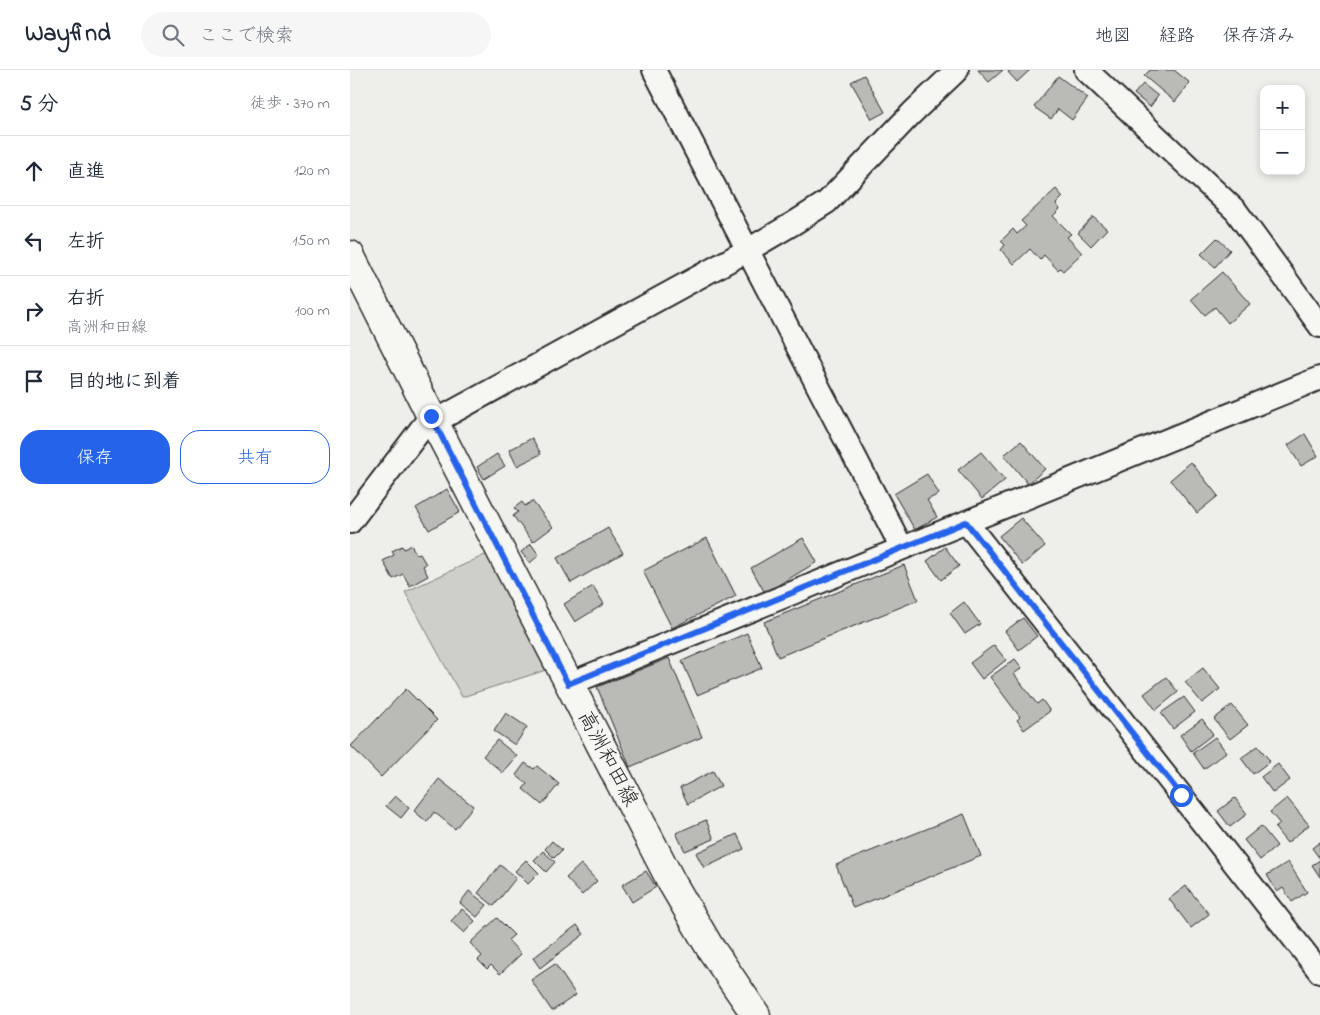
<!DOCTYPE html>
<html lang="ja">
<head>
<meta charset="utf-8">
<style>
  :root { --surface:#fff; --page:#f6f6f7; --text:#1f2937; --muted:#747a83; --line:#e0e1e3; --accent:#2563eb }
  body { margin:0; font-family:"Indie Flower","Klee One",sans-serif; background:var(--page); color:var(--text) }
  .controls { position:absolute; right:15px; top:15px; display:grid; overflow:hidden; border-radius:10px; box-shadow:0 2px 8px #0003 }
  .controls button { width:45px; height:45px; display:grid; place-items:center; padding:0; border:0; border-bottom:1px solid var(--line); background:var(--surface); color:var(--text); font:25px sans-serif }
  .stop { position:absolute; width:15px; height:15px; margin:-11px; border:4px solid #2563eb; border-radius:50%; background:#fff }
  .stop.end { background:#2563eb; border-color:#fff; box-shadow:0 1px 5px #0008 }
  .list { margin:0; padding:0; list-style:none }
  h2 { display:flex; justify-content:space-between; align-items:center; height:65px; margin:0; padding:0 20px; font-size:21px }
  h2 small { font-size:16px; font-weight:400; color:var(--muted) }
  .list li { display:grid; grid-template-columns:32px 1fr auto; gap:15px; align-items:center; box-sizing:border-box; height:70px; padding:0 20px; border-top:1px solid var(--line) }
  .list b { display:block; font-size:19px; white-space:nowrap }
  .list p { margin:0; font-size:16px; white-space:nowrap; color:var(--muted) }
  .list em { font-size:16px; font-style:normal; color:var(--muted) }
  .actions { display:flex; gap:10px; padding:15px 20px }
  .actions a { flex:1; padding:11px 0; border:1px solid var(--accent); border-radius:20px; text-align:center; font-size:18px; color:var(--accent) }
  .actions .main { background:var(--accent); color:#fff }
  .icon { flex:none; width:28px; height:28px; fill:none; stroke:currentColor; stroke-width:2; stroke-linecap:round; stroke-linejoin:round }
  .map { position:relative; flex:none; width:970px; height:945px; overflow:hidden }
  header { display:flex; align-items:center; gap:30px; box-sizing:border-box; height:70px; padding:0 25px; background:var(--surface); border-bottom:1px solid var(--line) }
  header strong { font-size:24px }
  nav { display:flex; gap:28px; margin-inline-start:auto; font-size:18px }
  .search { width:350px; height:45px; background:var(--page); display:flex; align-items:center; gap:12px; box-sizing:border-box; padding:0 18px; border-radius:28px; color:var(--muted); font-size:19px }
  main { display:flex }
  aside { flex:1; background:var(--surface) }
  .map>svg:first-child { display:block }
  .green { fill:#cececa; stroke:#7c7c7a }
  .building { fill:#babab7; stroke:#2b2b2b }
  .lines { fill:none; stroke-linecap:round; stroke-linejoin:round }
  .minor-casing { stroke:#2b2b2b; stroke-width:26 }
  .major-casing { stroke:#2b2b2b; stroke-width:31 }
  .minor { stroke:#f6f6f2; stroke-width:22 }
  .major { stroke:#f6f6f2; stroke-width:28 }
  .route { stroke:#2563eb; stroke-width:6 }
  .labels { text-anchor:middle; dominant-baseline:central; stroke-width:4; stroke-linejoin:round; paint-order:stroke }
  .street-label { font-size:21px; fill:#2b2b2b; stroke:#f6f6f2 }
</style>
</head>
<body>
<header>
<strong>Wayfind</strong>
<div class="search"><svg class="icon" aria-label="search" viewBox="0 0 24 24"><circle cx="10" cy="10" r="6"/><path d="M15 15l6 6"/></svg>ここで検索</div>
<nav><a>地図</a><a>経路</a><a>保存済み</a></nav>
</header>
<main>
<aside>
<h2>5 分<small>徒歩 · 370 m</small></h2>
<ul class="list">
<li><svg class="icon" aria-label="ahead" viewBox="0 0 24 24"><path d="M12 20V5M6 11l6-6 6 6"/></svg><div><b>直進</b></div><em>120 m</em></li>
<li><svg class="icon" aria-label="left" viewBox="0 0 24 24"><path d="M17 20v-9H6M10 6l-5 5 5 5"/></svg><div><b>左折</b></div><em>150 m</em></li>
<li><svg class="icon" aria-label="right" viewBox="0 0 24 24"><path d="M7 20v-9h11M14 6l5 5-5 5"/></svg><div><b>右折</b><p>高洲和田線</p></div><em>100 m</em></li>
<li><svg class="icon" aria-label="arrive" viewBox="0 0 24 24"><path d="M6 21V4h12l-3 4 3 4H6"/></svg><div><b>目的地に到着</b></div></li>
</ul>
<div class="actions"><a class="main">保存</a><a>共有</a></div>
</aside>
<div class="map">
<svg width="970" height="945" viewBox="0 0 970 945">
  <rect width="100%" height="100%" fill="#eeeeea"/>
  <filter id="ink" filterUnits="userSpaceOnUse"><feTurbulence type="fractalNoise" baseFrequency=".02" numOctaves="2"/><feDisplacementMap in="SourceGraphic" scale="10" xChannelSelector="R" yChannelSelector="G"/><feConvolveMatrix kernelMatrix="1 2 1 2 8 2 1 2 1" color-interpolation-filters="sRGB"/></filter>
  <g filter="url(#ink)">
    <!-- green -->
    <path class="green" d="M137 484 196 600 112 627 55 522Z"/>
    <!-- building -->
    <path class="building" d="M628 0H653L639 12Z
      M661 0H680L667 12 658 2Z
      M800 0H824L840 13 825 32 794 6Z
      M514 5 535 42 522 49 501 12Z
      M708 6 738 28 722 50 708 39 701 49 684 37Z
      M793 14 808 26 800 37 784 24Z
      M706 119 713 127 706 134 710 139 703 146 721 164 717 167 732 183 713 201 710 198 708 200 694 185 690 190 680 179 664 194 651 180 655 175 651 171 663 159 667 164 676 156 671 151Z
      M743 147 757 159 741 176 728 163Z
      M867 168 880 180 865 197 851 184Z
      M872 202 900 234 878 253 865 237 855 245 841 229Z
      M955 364 968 386 951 396 938 375Z
      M182 368 191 384 167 396 159 380Z
      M671 371 695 399 678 414 654 385Z
      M631 382 655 410 632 429 608 400Z
      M147 384 155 396 134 409 127 397Z
      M841 392 868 426 847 443 820 410Z
      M577 404 589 424 577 430 587 447 565 460 544 424Z
      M97 419 110 442 79 460 66 438Z
      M182 431 203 457 183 472 163 446 168 442 164 438 172 432 175 436Z
      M671 448 695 476 672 495 649 466Z
      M258 458 273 483 221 513 207 488Z
      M357 468 386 526 322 558 293 501Z
      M453 468 467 492 415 523 401 498Z
      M181 474 189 485 180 493 171 482Z
      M61 475 67 485 70 484 76 494 73 496 78 506 60 516 53 504 43 509 33 491 44 485 42 481 52 476 54 479Z
      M595 477 609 496 591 510 577 491Z
      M554 495 568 530 428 587 414 552Z
      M243 516 254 534 225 552 214 534Z
      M614 532 630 554 615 564 600 543Z
      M673 548 687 566 669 580 655 561Z
      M397 563 412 598 347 625 332 591Z
      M644 575 656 590 632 609 620 593Z
      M319 588 352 667 280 697 247 617Z
      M665 589 672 598 664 604 687 634 692 630 700 641 674 660 667 650 670 647 640 607Z
      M853 598 870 619 852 633 835 612Z
      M816 607 828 622 806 640 794 624Z
      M56 619 87 650 31 707 1 676Z
      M834 627 845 642 823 659 811 643Z
      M882 635 898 655 880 669 864 649Z
      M156 643 177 657 165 675 144 661Z
      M852 649 863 664 841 681 830 665Z
      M865 667 876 682 854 699 843 683Z
      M147 670 167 686 153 703 133 686Z
      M908 676 920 691 903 704 891 688Z
      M175 693 184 699 187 696 209 714 192 735 173 719 177 714 166 705Z
      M928 694 940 710 923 723 911 707Z
      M363 701 371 716 338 734 330 718Z
      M89 709 123 736 105 759 84 742 77 752 64 741Z
      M45 726 59 738 51 748 36 736Z
      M885 728 897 744 880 757 868 741Z
      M937 728 959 755 937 773 925 758 930 754 920 742Z
      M614 744 631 786 503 838 486 795Z
      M356 750 364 769 335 781 326 763Z
      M911 756 927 776 910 790 894 770Z
      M387 764 394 779 354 798 346 783Z
      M202 771 212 780 204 788 195 779Z
      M970 772V789L962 778Z
      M193 781 205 792 196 802 184 790Z
      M176 790 189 803 178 814 165 801Z
      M970 790V807L962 795Z
      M938 792 957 822 942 832 933 818 927 822 917 805Z
      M231 794 247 811 232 825 216 808Z
      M150 795 166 808 144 836 128 823Z
      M296 801 306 817 282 832 272 815Z
      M836 816 859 844 841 858 819 829Z
      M119 821 137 835 127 847 110 833Z
      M112 839 125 851 114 863 101 851Z
      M147 848 164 865 158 870 171 884 150 904 141 895 137 899 128 890 132 886 120 873Z
      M227 855 234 864 190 898 183 888Z
      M205 894 226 925 202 941 181 910Z"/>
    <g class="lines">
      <defs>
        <path id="minor" d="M304 0 552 478
          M736 0 886 141 970 256
          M84 352 398 180 444 153 477 132 562 43 607 0
          M0 452 81 346
          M616 452 970 902
          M219 614 970 308"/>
        <path id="major" d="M0 185 81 346 321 811 359 876 406 945"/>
      </defs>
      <!-- minor casing -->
      <use href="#minor" class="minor-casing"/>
      <!-- major casing -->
      <use href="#major" class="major-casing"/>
      <!-- minor -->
      <use href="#minor" class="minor"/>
      <!-- major -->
      <use href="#major" class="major"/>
    </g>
  </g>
  <g class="lines" filter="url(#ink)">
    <!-- route -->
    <path class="route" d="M81 346 218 614 616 452 831 725"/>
  </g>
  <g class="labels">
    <!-- street labels -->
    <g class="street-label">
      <text transform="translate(257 689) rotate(62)">高洲和田線</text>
    </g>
  </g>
</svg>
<div class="controls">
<button>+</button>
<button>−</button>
</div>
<div class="stop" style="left:831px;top:725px"></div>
<div class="stop end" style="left:81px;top:346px"></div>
</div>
</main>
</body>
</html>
